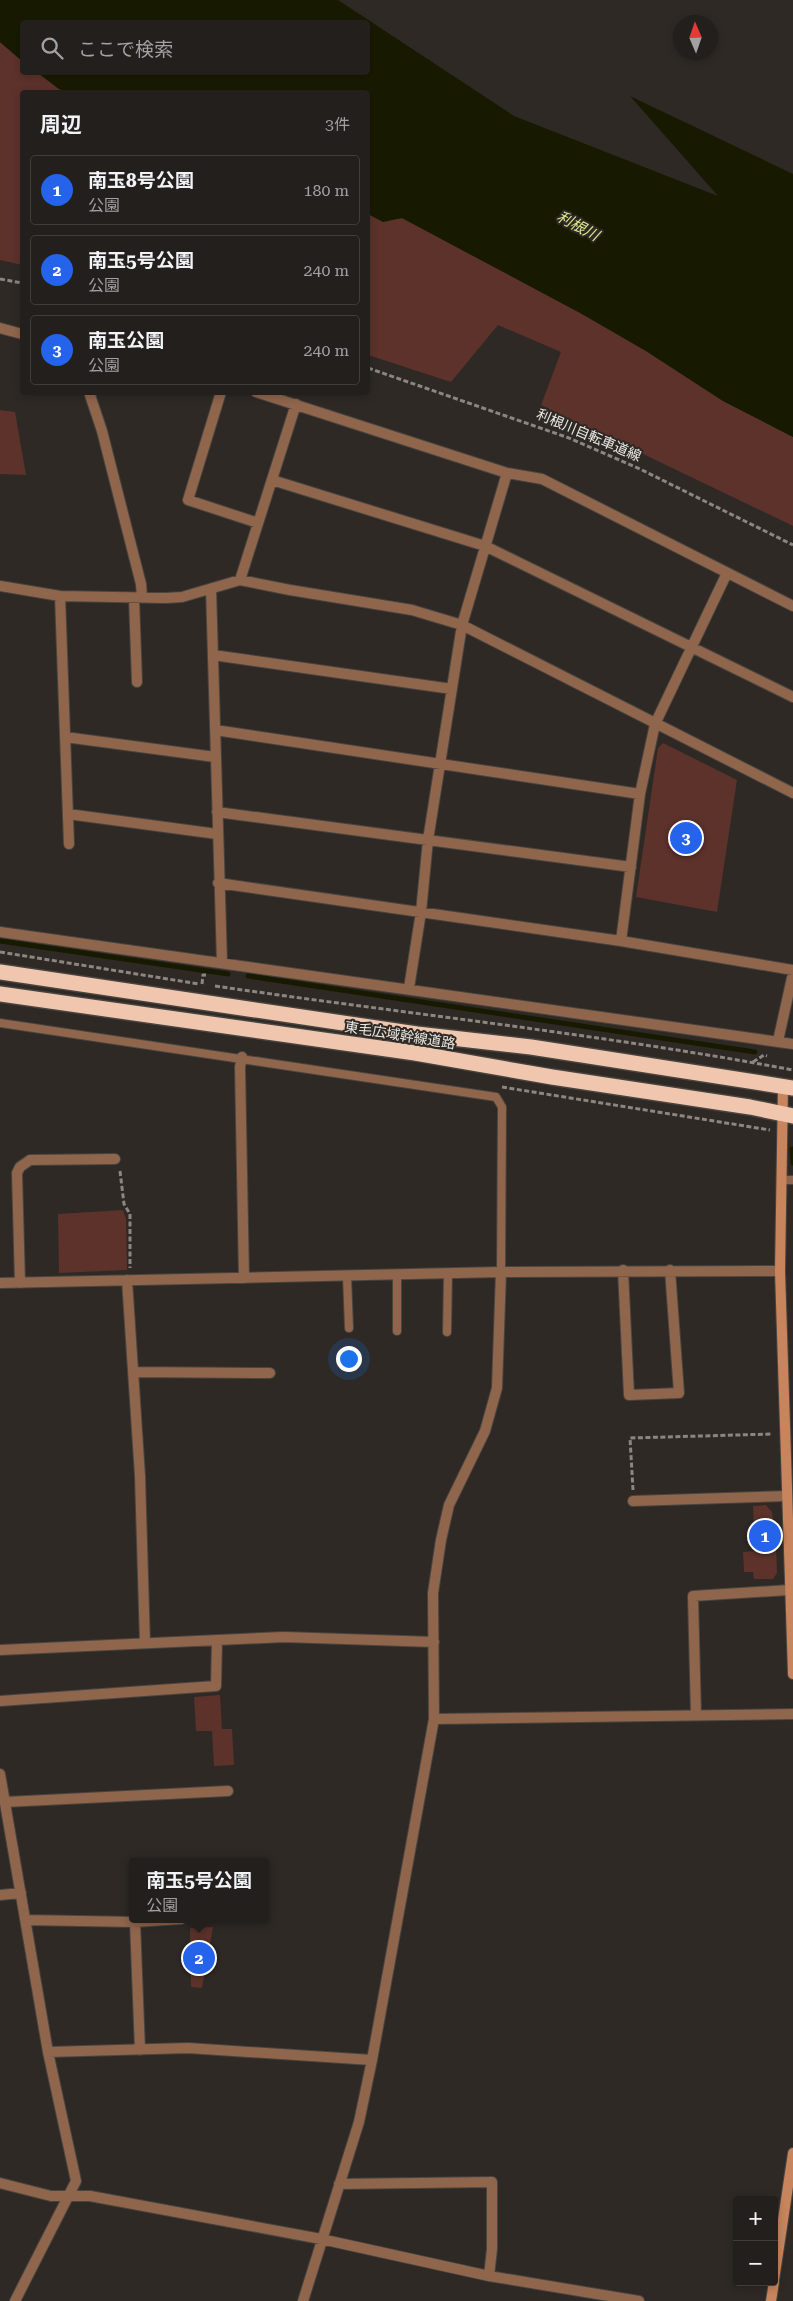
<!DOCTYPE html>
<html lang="ja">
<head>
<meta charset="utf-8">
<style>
  :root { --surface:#221f1c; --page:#2a2725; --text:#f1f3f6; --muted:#a2a2a3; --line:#3f3d3b; --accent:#2563eb }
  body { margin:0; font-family:"Roboto Serif","Noto Sans JP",serif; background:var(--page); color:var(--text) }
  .controls { position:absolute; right:15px; bottom:15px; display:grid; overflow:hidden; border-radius:5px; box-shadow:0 2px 8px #0003 }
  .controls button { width:45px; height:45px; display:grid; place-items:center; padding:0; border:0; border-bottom:1px solid var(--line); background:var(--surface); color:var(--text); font:25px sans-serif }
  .compass { position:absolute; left:673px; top:15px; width:45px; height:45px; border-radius:50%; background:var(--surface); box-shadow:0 2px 8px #0003; rotate:358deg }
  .you { position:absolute; left:348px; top:1358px; width:18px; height:18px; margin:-12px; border:4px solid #fff; border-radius:50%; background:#1a73e8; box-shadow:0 0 0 8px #1a73e833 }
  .badge { display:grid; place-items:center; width:32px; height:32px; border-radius:50%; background:var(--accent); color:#fff; font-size:16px; font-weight:700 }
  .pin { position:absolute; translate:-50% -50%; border:2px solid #fff; box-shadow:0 1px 5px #0006 }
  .popup { position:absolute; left:129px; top:1858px; width:140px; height:65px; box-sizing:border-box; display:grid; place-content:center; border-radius:5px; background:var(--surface); filter:drop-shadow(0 1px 4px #0005); font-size:16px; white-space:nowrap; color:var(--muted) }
  .popup b { font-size:19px; color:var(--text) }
  .popup::after { content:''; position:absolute; left:50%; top:100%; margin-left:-10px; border:10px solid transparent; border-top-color:var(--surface) }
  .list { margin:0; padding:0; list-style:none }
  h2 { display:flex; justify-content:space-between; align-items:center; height:65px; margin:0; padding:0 20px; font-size:21px }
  h2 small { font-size:16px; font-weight:400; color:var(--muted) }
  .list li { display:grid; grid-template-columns:32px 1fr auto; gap:15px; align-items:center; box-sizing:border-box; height:70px; margin:0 10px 10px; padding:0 10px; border:1px solid var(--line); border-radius:5px }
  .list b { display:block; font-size:19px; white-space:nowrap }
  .list p { margin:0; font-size:16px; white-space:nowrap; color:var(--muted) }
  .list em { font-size:16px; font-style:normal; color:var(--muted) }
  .icon { flex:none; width:28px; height:28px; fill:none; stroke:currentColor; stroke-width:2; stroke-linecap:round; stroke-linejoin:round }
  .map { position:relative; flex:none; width:793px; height:2301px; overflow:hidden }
  .search { position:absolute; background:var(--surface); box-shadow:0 2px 8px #0003; left:20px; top:20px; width:350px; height:55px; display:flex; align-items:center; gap:12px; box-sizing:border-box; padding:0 18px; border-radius:5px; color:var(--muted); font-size:19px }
  .panel { position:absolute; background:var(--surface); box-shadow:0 2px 8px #0003; left:20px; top:90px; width:350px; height:305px; border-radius:5px }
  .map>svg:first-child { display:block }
  .green { fill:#5c322b }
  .water { fill:#181a00 }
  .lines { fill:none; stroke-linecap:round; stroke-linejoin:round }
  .stream { stroke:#181a00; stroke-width:5 }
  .lane-casing { stroke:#484440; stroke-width:10 }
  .street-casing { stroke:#484440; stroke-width:12 }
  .secondary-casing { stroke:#484440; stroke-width:12 }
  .highway-casing { stroke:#484440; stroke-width:18 }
  .path { stroke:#8a8682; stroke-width:3; stroke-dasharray:5 2.5; stroke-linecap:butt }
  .lane { stroke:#8f654c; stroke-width:8 }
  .street { stroke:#8f654c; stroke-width:10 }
  .secondary { stroke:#c8845c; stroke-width:10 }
  .highway { stroke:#f1c6ae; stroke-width:15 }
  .labels { text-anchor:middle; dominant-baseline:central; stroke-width:4; stroke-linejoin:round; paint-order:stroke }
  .street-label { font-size:14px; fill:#ebe8e4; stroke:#2e2925 }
  .water-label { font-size:15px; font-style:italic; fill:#dfea8c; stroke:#2e2925 }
</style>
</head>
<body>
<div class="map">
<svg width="793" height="2301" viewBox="0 0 793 2301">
  <rect width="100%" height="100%" fill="#2e2925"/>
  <!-- green -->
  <path class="green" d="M0 42 22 61V72L38 73 59 89 70 92H22V265L0 260Z
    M368 214 383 221 402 218 582 314 646 351 723 401 793 437V526L541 405 561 352 498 325 451 382 368 355Z
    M0 410 15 412 26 475 0 474Z
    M663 743 737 780 717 912 636 897 658 748Z
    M123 1210 126 1219 127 1270 59 1273 58 1214Z
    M766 1505 772 1512 773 1520H775L777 1573 773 1579H754L753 1572H744L743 1552 755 1551 753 1506Z
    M220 1695 222 1729H232L234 1765 214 1766 212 1731H196L194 1697Z
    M213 1927 202 1988 191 1987 190 1928Z"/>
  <!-- water -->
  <path class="water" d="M0 0H338L514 116 718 196 630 96 793 174V437L723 401 646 351 582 314 402 218 383 222 368 214V92H70L59 89 38 73 368 72V22H22V61L0 42Z"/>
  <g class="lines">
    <!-- stream -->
    <path class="stream" d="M0 941 228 974
      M248 976 755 1052
      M792 1149 793 1163"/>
    <defs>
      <path id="lane" d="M0 1023 496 1097 502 1107 501 1272
        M782 1180H793
        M397 1275V1331
        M347 1276 349 1328
        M447 1332 448 1274"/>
      <path id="street" d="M0 328 22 334
        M89 392 102 431 141 584 142 597
        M221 392 188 500 258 523
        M256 392 507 473 542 479 793 606
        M272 480 485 546 793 697
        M240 580 296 404
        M0 586 60 596 166 598 182 597 240 580 290 590 412 610 462 625 793 793
        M211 589 222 962
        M60 596 69 844
        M134 598 137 682
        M213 655 452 689
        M215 730 640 794
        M65 737 215 757
        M217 812 631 867
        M68 814 217 834
        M218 883 621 941 793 970
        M0 932 793 1044
        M621 941 640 794 655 724 727 573
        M409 988 421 912 428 840 462 625 507 473
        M778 1041 793 973
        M242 1057 240 1067 244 1278
        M623 1270 629 1395 679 1393 670 1270
        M127 1280 140 1476 145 1643
        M0 1283 501 1272 780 1271
        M20 1283 17 1173 20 1167 30 1160 115 1159
        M133 1372 270 1373
        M633 1501 787 1496
        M0 1650 284 1637 434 1642
        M0 1701 216 1686 217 1640
        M696 1715 693 1596 789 1590
        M434 1719 793 1714
        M0 1774 48 2052 76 2181 15 2301
        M5 1802 228 1791
        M0 1895 21 1893
        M26 1920 135 1922 181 1919
        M135 1922 140 2050
        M48 2052 188 2048 372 2060
        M0 2183 51 2196H90L321 2239 489 2276 639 2301
        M339 2184 492 2182V2249L489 2276
        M303 2301 359 2122 372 2060 434 1719 433 1593 441 1540 449 1505 485 1431 497 1388 501 1272"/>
      <path id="secondary" d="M783 1086 780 1271 793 1674
        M774 2280 793 2153
        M771 2301 774 2282"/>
      <path id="highway" d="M0 972 417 1034 531 1047 793 1088
        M0 994 415 1053 552 1077 750 1107 793 1116"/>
    </defs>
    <!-- lane casing -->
    <use href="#lane" class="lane-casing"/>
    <!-- street casing -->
    <use href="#street" class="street-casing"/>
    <!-- secondary casing -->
    <use href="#secondary" class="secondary-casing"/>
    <!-- highway casing -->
    <use href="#highway" class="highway-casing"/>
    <!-- path -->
    <path class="path" d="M0 279 22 283
      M368 368 569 438 640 469 793 545
      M0 952 199 984
      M202 984 203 975H206
      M215 986C408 1014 601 1034 793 1070
      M753 1062 764 1055 767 1056
      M502 1087 770 1130
      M120 1171 124 1204 130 1214V1268
      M633 1490 630 1438 772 1434"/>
    <!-- lane -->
    <use href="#lane" class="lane"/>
    <!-- street -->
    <use href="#street" class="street"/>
    <!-- secondary -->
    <use href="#secondary" class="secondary"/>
    <!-- highway -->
    <use href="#highway" class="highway"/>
  </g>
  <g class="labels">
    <!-- street labels -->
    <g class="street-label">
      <text transform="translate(589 435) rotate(23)">利根川自転車道線</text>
      <text transform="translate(400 1035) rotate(9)">東毛広域幹線道路</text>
    </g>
    <!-- water labels -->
    <g class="water-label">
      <text transform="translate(578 226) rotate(28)">利根川</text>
    </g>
  </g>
</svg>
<div class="controls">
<button>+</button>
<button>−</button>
</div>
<svg class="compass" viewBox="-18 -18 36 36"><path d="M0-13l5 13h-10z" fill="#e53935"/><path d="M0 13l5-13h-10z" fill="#a2a2a3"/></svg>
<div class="you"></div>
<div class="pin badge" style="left:765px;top:1536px">1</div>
<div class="pin badge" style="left:199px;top:1958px">2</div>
<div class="popup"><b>南玉5号公園</b>公園</div>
<div class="pin badge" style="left:686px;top:838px">3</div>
<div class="search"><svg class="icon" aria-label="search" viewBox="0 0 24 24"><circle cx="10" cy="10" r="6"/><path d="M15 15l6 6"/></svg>ここで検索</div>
<section class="panel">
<h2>周辺<small>3件</small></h2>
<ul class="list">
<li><span class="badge">1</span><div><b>南玉8号公園</b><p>公園</p></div><em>180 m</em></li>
<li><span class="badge">2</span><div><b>南玉5号公園</b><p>公園</p></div><em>240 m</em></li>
<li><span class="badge">3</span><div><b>南玉公園</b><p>公園</p></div><em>240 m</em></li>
</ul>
</section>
</div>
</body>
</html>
